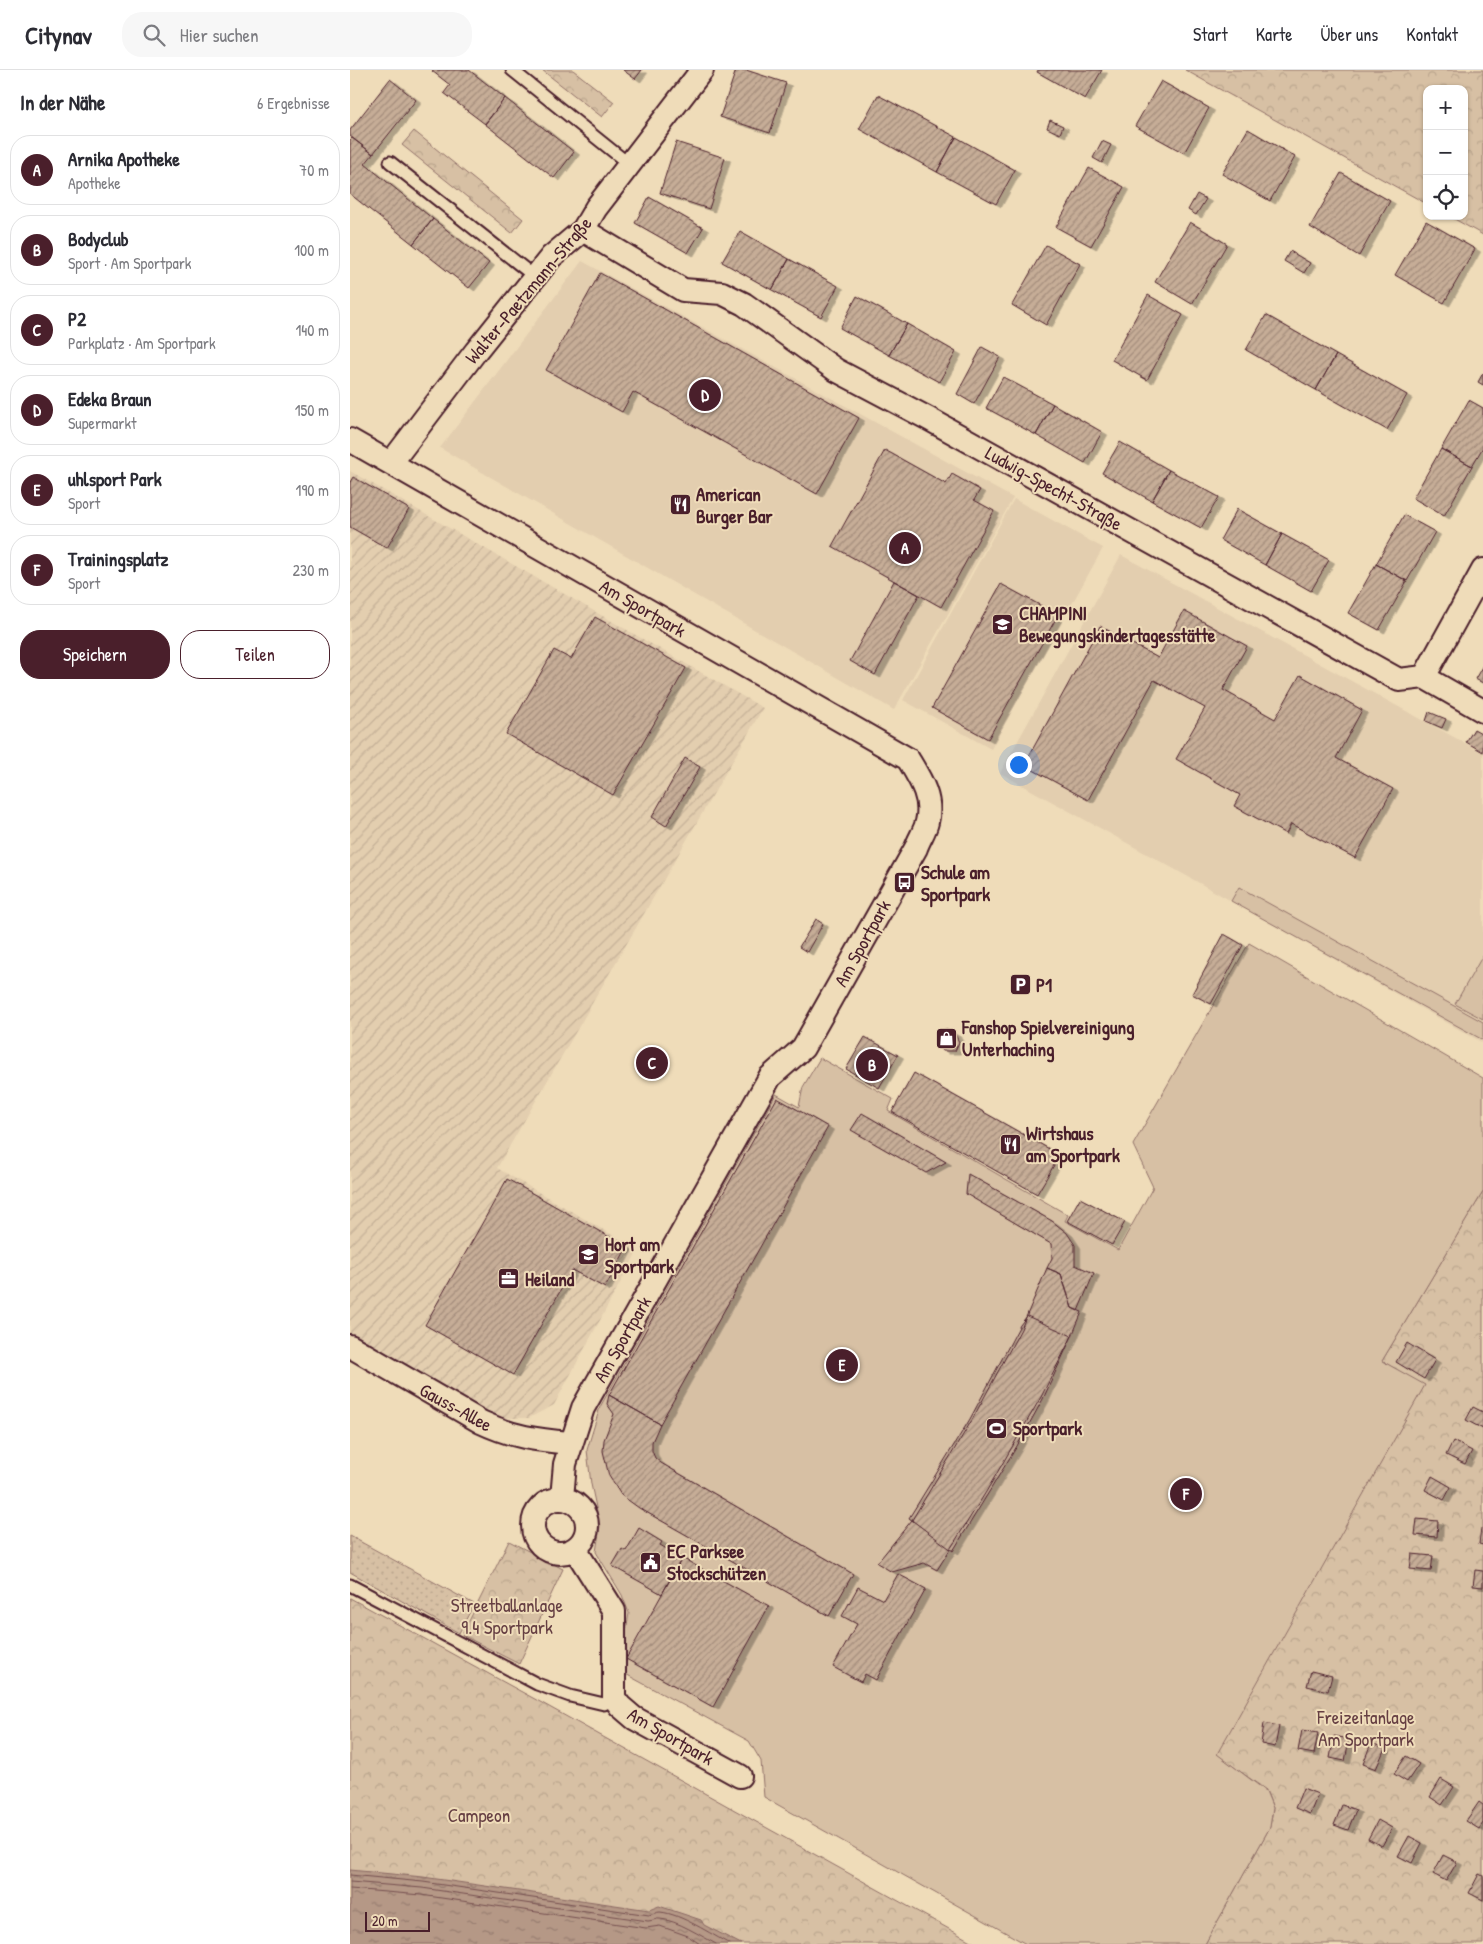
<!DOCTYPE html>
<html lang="de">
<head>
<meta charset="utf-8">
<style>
  :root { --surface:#fff; --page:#f7f7f7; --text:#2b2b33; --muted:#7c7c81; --line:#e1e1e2; --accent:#4a1f2b }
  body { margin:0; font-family:"Patrick Hand",sans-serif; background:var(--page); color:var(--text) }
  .controls { position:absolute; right:15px; top:15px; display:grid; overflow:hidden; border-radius:10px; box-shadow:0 1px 4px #0004 }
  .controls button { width:45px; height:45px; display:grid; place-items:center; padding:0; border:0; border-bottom:1px solid var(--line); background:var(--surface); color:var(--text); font:25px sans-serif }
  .scale { position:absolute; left:15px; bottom:12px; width:65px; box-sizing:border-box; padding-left:5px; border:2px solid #4a1f2b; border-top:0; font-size:14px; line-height:18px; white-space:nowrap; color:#4a1f2b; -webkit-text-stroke:4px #efdcb9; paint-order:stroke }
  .you { position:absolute; left:668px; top:694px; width:18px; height:18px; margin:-12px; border:4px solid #fff; border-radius:50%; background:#1a73e8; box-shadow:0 0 0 8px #1a73e833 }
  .badge { display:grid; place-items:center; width:32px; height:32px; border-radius:50%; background:var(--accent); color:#fff; font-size:16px; font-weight:700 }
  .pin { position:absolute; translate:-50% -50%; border:2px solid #fff; box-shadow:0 1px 5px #0006 }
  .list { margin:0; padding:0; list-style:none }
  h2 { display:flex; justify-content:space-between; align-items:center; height:65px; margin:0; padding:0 20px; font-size:21px }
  h2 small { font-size:16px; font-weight:400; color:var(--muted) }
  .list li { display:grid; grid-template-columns:32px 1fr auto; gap:15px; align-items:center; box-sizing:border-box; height:70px; margin:0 10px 10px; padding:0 10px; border:1px solid var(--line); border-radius:20px }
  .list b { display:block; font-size:19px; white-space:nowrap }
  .list p { margin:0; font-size:16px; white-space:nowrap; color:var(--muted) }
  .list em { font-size:16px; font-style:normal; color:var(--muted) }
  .actions { display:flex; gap:10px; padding:15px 20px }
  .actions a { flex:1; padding:11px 0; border:1px solid var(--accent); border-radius:20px; text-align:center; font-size:18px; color:var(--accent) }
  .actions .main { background:var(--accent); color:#fff }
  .icon { flex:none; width:28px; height:28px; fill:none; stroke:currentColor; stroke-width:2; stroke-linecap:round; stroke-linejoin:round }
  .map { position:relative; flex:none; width:1133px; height:1874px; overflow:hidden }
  header { display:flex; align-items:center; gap:30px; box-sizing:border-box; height:70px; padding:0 25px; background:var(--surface); border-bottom:1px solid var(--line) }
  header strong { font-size:24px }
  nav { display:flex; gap:28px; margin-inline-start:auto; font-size:18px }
  .search { width:350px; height:45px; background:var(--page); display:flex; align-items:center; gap:12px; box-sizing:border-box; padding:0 18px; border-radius:20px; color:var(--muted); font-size:19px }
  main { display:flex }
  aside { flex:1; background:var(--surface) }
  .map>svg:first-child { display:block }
  .built { fill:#e3ceaf }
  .industrial { fill:url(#industrial-furrows) }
  .grass { fill:url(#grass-dots); stroke:#907068 }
  .park { fill:url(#park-crowns); stroke:#907068 }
  .pitch { fill:#d7c0a4; stroke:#907068 }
  .water { fill:url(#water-ripples); stroke:#8a6862 }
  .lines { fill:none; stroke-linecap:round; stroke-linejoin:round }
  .shore { stroke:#754f4f; stroke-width:1 }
  .building { fill:url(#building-hatch); stroke:#4a1f2b; filter:url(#shadow) }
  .lane-casing { stroke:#4a1f2b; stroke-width:15 }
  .street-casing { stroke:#4a1f2b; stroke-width:26 }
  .lane { stroke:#efdcb9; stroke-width:11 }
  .street { stroke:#efdcb9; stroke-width:22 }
  .labels { text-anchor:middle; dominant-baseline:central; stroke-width:4; stroke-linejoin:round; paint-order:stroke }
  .street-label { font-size:19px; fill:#4a1f2b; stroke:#efdcb9 }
  .poi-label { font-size:19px; font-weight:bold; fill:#4a1f2b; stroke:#efdcb9; text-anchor:start }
  .park-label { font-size:19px; fill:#663f43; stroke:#efdcb9 }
</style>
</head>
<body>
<header>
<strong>Citynav</strong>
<div class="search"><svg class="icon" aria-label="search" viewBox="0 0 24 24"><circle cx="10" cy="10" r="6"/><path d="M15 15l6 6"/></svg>Hier suchen</div>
<nav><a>Start</a><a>Karte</a><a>Über uns</a><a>Kontakt</a></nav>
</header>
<main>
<aside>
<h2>In der Nähe<small>6 Ergebnisse</small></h2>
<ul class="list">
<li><span class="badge">A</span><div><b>Arnika Apotheke</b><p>Apotheke</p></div><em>70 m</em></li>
<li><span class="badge">B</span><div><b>Bodyclub</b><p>Sport · Am Sportpark</p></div><em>100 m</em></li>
<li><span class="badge">C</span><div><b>P2</b><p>Parkplatz · Am Sportpark</p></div><em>140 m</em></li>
<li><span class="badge">D</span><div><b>Edeka Braun</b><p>Supermarkt</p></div><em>150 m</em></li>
<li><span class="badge">E</span><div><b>uhlsport Park</b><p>Sport</p></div><em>190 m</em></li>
<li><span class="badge">F</span><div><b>Trainingsplatz</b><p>Sport</p></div><em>230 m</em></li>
</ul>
<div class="actions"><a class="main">Speichern</a><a>Teilen</a></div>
</aside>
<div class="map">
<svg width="1133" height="1874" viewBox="0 0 1133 1874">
  <defs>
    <pattern id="industrial-furrows" width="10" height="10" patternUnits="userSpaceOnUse" patternTransform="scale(1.25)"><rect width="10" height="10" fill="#e3ceaf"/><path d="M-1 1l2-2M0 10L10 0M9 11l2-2" fill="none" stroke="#c4b097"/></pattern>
    <pattern id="grass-dots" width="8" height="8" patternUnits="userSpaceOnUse" patternTransform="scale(1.25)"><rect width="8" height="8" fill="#d7c0a4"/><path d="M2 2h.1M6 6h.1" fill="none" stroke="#baa58d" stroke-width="1.8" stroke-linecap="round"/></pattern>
    <pattern id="park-crowns" width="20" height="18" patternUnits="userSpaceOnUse" patternTransform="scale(1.25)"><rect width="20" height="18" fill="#d7c0a4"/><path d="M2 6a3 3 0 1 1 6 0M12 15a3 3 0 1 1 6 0" fill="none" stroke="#baa58d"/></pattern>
    <pattern id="water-ripples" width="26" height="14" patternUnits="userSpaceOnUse" patternTransform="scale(1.25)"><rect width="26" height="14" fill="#b59886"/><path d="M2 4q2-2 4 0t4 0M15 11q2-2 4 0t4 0" fill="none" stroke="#957b6e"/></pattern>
    <pattern id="building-hatch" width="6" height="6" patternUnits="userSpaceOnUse" patternTransform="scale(1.25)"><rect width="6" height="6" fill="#c6ad97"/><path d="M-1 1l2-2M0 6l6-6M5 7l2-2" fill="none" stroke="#a38c7b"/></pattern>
    <filter id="shadow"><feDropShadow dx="5.5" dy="3" stdDeviation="0" flood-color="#0004"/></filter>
  </defs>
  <rect width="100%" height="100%" fill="#efdcb9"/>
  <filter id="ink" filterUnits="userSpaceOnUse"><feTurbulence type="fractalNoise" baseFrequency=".02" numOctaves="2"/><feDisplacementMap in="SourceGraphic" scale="10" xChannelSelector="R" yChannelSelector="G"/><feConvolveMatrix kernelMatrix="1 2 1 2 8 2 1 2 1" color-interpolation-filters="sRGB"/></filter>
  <g filter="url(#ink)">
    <!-- built -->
    <path class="built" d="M232 191 663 428 544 640 90 378Z
      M664 429 753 478 641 679 553 630Z
      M771 485 1133 683V973L844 810 650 703Z"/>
    <!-- industrial -->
    <path class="industrial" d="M0 401 413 638 147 1098 288 1180 204 1335 179 1348H137L0 1270Z"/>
    <!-- grass -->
    <path class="grass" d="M0 1466 124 1534 109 1563 0 1502Z"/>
    <!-- park -->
    <path class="park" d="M192 0H223L264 32 252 47Z
      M835 0H1133V165L1099 146H1114V19H1077V134Z
      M64 61 173 149 162 163 52 75Z
      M1133 1122V1874H855L920 1757 923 1738 916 1720 866 1684 1074 1316 1032 1291Z
      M159 1471 213 1499 169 1594 112 1565Z
      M0 1528 192 1633 626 1874H0Z"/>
    <!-- pitch -->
    <path class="pitch" d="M889 817 1133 952V970L881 831Z
      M899 873 1133 1008V1122L1032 1291 1075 1315 867 1684 916 1721 923 1738 920 1757 855 1874H676L414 1727 411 1691 399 1671 270 1601 279 1543 272 1525 246 1482 250 1456 241 1414 237 1380 250 1337 426 1024 449 1037 453 1017 470 988 543 1029 538 1041 718 1145 715 1151 768 1180 803 1117 783 1075Z
      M1133 885V949L1105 934Z"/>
    <!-- water -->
    <path class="water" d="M0 1800 73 1807 299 1840 309 1836 351 1850 354 1855 391 1874H0Z"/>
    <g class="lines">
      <!-- shore -->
      <path class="shore" d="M0 1805 73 1812 299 1845C302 1844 307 1842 310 1842 332 1844 360 1864 380 1874
        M0 1812 72 1818 298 1851C302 1851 307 1848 310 1849 327 1850 351 1866 366 1874
        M0 1819 71 1825 296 1858 310 1856 338 1866 350 1874"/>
    </g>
    <!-- building -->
    <path class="building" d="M83 0H119L155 28 135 54 94 23 100 15 82 1Z
      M273 0H292L285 9Z
      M386 0H396L436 13 420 63 370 47Z
      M688 0H752L735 29 687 2Z
      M40 9 66 30 23 84 0 66V60Z
      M811 11 859 38 834 83 785 56Z
      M528 25 606 67 587 102 509 59Z
      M155 28 224 82 204 108 135 54Z
      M700 50 713 56 710 64 697 58Z
      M898 59 945 87 920 131 872 104Z
      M606 67 665 100 646 134 587 102Z
      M2 68 23 84 15 94 83 149 63 174 0 124V70Z
      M752 71 761 75 752 93 743 88Z
      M326 72 375 88 359 139 310 123Z
      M739 98 774 117 741 176 706 157Z
      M991 103 1040 131 1009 186 960 157Z
      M847 124 856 129 846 145 838 140Z
      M299 127 353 158 338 183 285 153Z
      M83 149 139 193 119 218 63 174Z
      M1076 151 1125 179 1094 233 1045 205Z
      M840 152 877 174 842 234 805 212Z
      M390 161 439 189 422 220 372 192Z
      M696 175 730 194 696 255 662 235Z
      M940 181 960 193 954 203 934 191Z
      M439 189 488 216 471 247 422 220Z
      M250 203 509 348 467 424 283 322 272 342 196 300Z
      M798 225 833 245 797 310 762 290Z
      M507 226 557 254 539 285 490 258Z
      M916 245 986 285 966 320 896 280Z
      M557 254 606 282 589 312 539 285Z
      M632 277 650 287 624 334 607 324Z
      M986 285 1057 325 1037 360 966 320Z
      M1133 303V315L1128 312Z
      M653 307 703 334 686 365 636 338Z
      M1119 330 1133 338V377L1122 396 1091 379Z
      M703 334 752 362 735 393 686 365Z
      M770 372 819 400 802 431 752 403Z
      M1091 379 1122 396 1094 446 1063 428Z
      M535 380 596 414 602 404 630 420 624 430 644 441 591 537 482 476Z
      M819 400 869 427 851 458 802 431Z
      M3 407 59 439 37 478 0 457V412Z
      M887 439 932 464 915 495 870 470Z
      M1054 445 1085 462 1057 511 1026 494Z
      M932 464 979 490 961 521 915 495Z
      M1026 494 1057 511 1029 560 998 543Z
      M544 511 569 525 525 605 500 591Z
      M651 514 708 545 638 669 582 638Z
      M834 541 897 576 873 620 925 649 950 605 1012 640 986 688 1043 719 1005 788 941 754 936 764 884 736 890 725 826 689 855 638 804 610 738 730 674 695 750 556 808 588Z
      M245 547 336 598 263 725 156 664 204 580 221 589Z
      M1133 595V613L1125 609Z
      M1079 642 1096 649 1092 658 1076 651Z
      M1124 659 1133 664V682L1116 672Z
      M335 688 350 697 316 756 302 747Z
      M466 849 473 854 457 882 449 877Z
      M874 864 893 875 861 934 842 924Z
      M595 959 605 964 609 972 605 981H593L585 971 587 963Z
      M515 967 548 985 529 1018 496 999Z
      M564 1003 710 1085 687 1124 542 1042Z
      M427 1028 478 1057 310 1354 259 1325Z
      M512 1043 596 1092 576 1103 501 1060Z
      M618 1104 702 1151 717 1163 725 1175V1195L744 1203 728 1241 722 1238 711 1204 697 1198 702 1188 701 1174 616 1124Z
      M157 1109 277 1177 255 1218 222 1200 163 1305 75 1255Z
      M730 1128 775 1152 762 1175 717 1151Z
      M697 1198 711 1204 722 1238 732 1242 722 1266 691 1327 636 1422 587 1500 574 1493 542 1502 527 1493 562 1450 622 1350 671 1259Z
      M677 1246 722 1266 693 1329 667 1376 603 1481 559 1448 620 1349 670 1255Z
      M1057 1273 1085 1290 1074 1309 1046 1292Z
      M259 1325 310 1354 302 1372V1381L305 1388 311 1393 503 1504 479 1546 289 1438 271 1425 259 1406 253 1381 254 1370 264 1344 257 1334Z
      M1123 1337 1133 1342V1359L1116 1350Z
      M1103 1371 1122 1381 1115 1394 1096 1385Z
      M1082 1406 1101 1417 1094 1430 1075 1420Z
      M1067 1449 1088 1451 1087 1467 1065 1465Z
      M289 1458 312 1472 310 1475 332 1488 312 1524 262 1496 272 1479 276 1481Z
      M1131 1458 1133 1459V1475L1129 1474Z
      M1062 1484 1083 1486 1081 1501 1060 1499Z
      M332 1488 419 1536 363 1637 276 1589Z
      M1125 1500 1133 1501V1517L1123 1516Z
      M548 1504 576 1519 526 1610 515 1604 511 1612 483 1597 507 1554 492 1546 508 1517 533 1530Z
      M961 1601 982 1606 978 1621 957 1616Z
      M914 1653 929 1656 925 1677 911 1674Z
      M952 1660 968 1663 964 1684 948 1681Z
      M984 1666 999 1669 995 1691 980 1688Z
      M1021 1673 1035 1678 1026 1699 1013 1694Z
      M1056 1686 1069 1694 1057 1712 1044 1704Z
      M1091 1709 1104 1717 1092 1735 1080 1727Z
      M953 1718 968 1724 960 1744 945 1738Z
      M1129 1732 1133 1735V1753L1129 1759 1116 1751Z
      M992 1735 1006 1740 998 1760 984 1755Z
      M1028 1750 1042 1758 1032 1776 1018 1769Z
      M1059 1766 1072 1773 1062 1793 1048 1786Z
      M1093 1785 1107 1792 1096 1811 1083 1804Z
      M1129 1804 1133 1806V1830L1119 1823Z"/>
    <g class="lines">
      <defs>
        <path id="lane" d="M162 0 280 95
          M40 92 185 207
          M0 1515 187 1614 220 1626 254 1634 264 1628"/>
        <path id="street" d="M233 160 333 220 372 223 394 234 486 300 579 349 1049 610 1074 607
          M0 370 558 689C570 709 583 728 577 752 575 761 569 769 566 778L453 978 420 1007 233 1338 215 1394 212 1428
          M41 393 126 281 201 187 233 160 246 138 352 0
          M1074 607 1133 500
          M1074 607 1133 641
          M0 1276 131 1352C163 1367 186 1370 220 1373
          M183 1456a27 27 0 1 1 54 0a27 27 0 1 1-54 0Z
          M225 1479 264 1541V1628L270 1636 284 1648 390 1706"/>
      </defs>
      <!-- lane casing -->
      <use href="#lane" class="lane-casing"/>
      <!-- street casing -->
      <use href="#street" class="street-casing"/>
      <!-- lane -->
      <use href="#lane" class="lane"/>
      <!-- street -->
      <use href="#street" class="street"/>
    </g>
  </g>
  <!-- icons -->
  <defs>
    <symbol id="restaurant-square" viewBox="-11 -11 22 22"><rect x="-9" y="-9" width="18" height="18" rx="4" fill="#4a1f2b" stroke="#efdcb9"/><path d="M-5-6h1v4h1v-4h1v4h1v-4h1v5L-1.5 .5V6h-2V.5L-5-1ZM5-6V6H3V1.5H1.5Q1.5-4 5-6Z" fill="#fff"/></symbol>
    <symbol id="school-square" viewBox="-11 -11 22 22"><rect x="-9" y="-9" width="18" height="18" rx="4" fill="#4a1f2b" stroke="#efdcb9"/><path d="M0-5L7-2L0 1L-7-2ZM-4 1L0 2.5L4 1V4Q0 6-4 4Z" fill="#fff"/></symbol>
    <symbol id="bus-square" viewBox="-11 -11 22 22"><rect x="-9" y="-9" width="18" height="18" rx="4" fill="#4a1f2b" stroke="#efdcb9"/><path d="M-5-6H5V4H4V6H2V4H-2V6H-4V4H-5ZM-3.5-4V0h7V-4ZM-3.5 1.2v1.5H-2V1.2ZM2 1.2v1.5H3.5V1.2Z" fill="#fff"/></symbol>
    <symbol id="parking-square" viewBox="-11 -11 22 22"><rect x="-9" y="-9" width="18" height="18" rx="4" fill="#4a1f2b" stroke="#efdcb9"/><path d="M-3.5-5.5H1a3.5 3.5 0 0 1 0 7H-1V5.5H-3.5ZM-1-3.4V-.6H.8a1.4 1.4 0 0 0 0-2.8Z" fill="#fff"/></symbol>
    <symbol id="shop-square" viewBox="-11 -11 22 22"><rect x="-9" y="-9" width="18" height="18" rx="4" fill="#4a1f2b" stroke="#efdcb9"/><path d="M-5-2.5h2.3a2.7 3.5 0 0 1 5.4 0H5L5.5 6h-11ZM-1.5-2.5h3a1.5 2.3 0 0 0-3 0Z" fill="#fff"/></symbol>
    <symbol id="office-square" viewBox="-11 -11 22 22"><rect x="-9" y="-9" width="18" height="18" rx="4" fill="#4a1f2b" stroke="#efdcb9"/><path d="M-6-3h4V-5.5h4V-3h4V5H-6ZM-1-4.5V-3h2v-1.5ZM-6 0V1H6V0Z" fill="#fff"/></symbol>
    <symbol id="stadium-square" viewBox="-11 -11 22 22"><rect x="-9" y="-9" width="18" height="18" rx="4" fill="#4a1f2b" stroke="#efdcb9"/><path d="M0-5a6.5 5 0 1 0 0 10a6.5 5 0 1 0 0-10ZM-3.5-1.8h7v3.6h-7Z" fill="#fff"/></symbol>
    <symbol id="civic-square" viewBox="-11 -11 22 22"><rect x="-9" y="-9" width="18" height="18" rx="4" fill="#4a1f2b" stroke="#efdcb9"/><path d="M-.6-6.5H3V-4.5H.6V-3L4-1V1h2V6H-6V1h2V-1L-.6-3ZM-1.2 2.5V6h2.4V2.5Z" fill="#fff"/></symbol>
  </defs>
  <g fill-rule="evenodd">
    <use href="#restaurant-square" x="318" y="422" width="25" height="25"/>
    <use href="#school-square" x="640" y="542" width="25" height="25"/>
    <use href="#bus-square" x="542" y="800" width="25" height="25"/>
    <use href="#parking-square" x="658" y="902" width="25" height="25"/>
    <use href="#shop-square" x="584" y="956" width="25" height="25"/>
    <use href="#restaurant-square" x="648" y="1062" width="25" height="25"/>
    <use href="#school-square" x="226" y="1172" width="25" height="25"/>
    <use href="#office-square" x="146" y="1196" width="25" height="25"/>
    <use href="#stadium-square" x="634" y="1346" width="25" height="25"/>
    <use href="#civic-square" x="288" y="1480" width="25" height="25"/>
  </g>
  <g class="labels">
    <!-- street labels -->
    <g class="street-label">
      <text transform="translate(178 220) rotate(-50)">Walter-Paetzmann-Straße</text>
      <text transform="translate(704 418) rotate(29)">Ludwig-Specht-Straße</text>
      <text transform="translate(293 538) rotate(30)">Am Sportpark</text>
      <text transform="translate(512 873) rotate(-61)">Am Sportpark</text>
      <text transform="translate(272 1269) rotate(-60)">Am Sportpark</text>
      <text transform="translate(106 1337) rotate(29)">Gauss-Allee</text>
      <text transform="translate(321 1666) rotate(30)">Am Sportpark</text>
    </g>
    <!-- poi labels -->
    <g class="poi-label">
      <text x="346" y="424">American<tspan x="346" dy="22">Burger Bar</tspan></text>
      <text x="669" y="543">CHAMPINI<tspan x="669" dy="22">Bewegungskindertagesstätte</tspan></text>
      <text x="571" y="802">Schule am<tspan x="571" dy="22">Sportpark</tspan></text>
      <text x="686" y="915">P1</text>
      <text x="612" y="957">Fanshop Spielvereinigung<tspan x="612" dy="22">Unterhaching</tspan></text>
      <text x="676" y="1063">Wirtshaus<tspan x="676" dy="22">am Sportpark</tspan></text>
      <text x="255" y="1174">Hort am<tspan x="255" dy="22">Sportpark</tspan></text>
      <text x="175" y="1209">Heiland</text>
      <text x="663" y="1358">Sportpark</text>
      <text x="317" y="1481">EC Parksee<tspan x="317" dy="22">Stockschützen</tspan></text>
    </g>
    <!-- park labels -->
    <g class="park-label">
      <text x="157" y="1535">Streetballanlage<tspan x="157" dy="22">9.4 Sportpark</tspan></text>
      <text x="1016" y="1647">Freizeitanlage<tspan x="1016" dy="22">Am Sportpark</tspan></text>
      <text x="129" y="1745">Campeon</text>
    </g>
  </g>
</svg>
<div class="controls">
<button>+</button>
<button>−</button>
<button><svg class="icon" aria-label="locate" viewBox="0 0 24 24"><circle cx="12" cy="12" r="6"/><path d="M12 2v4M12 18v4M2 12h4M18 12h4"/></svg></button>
</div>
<div class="scale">20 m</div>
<div class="you"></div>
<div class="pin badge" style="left:555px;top:478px">A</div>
<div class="pin badge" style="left:522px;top:995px">B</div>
<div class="pin badge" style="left:302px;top:993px">C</div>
<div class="pin badge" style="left:355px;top:325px">D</div>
<div class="pin badge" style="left:492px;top:1295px">E</div>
<div class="pin badge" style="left:836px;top:1424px">F</div>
</div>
</main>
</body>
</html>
